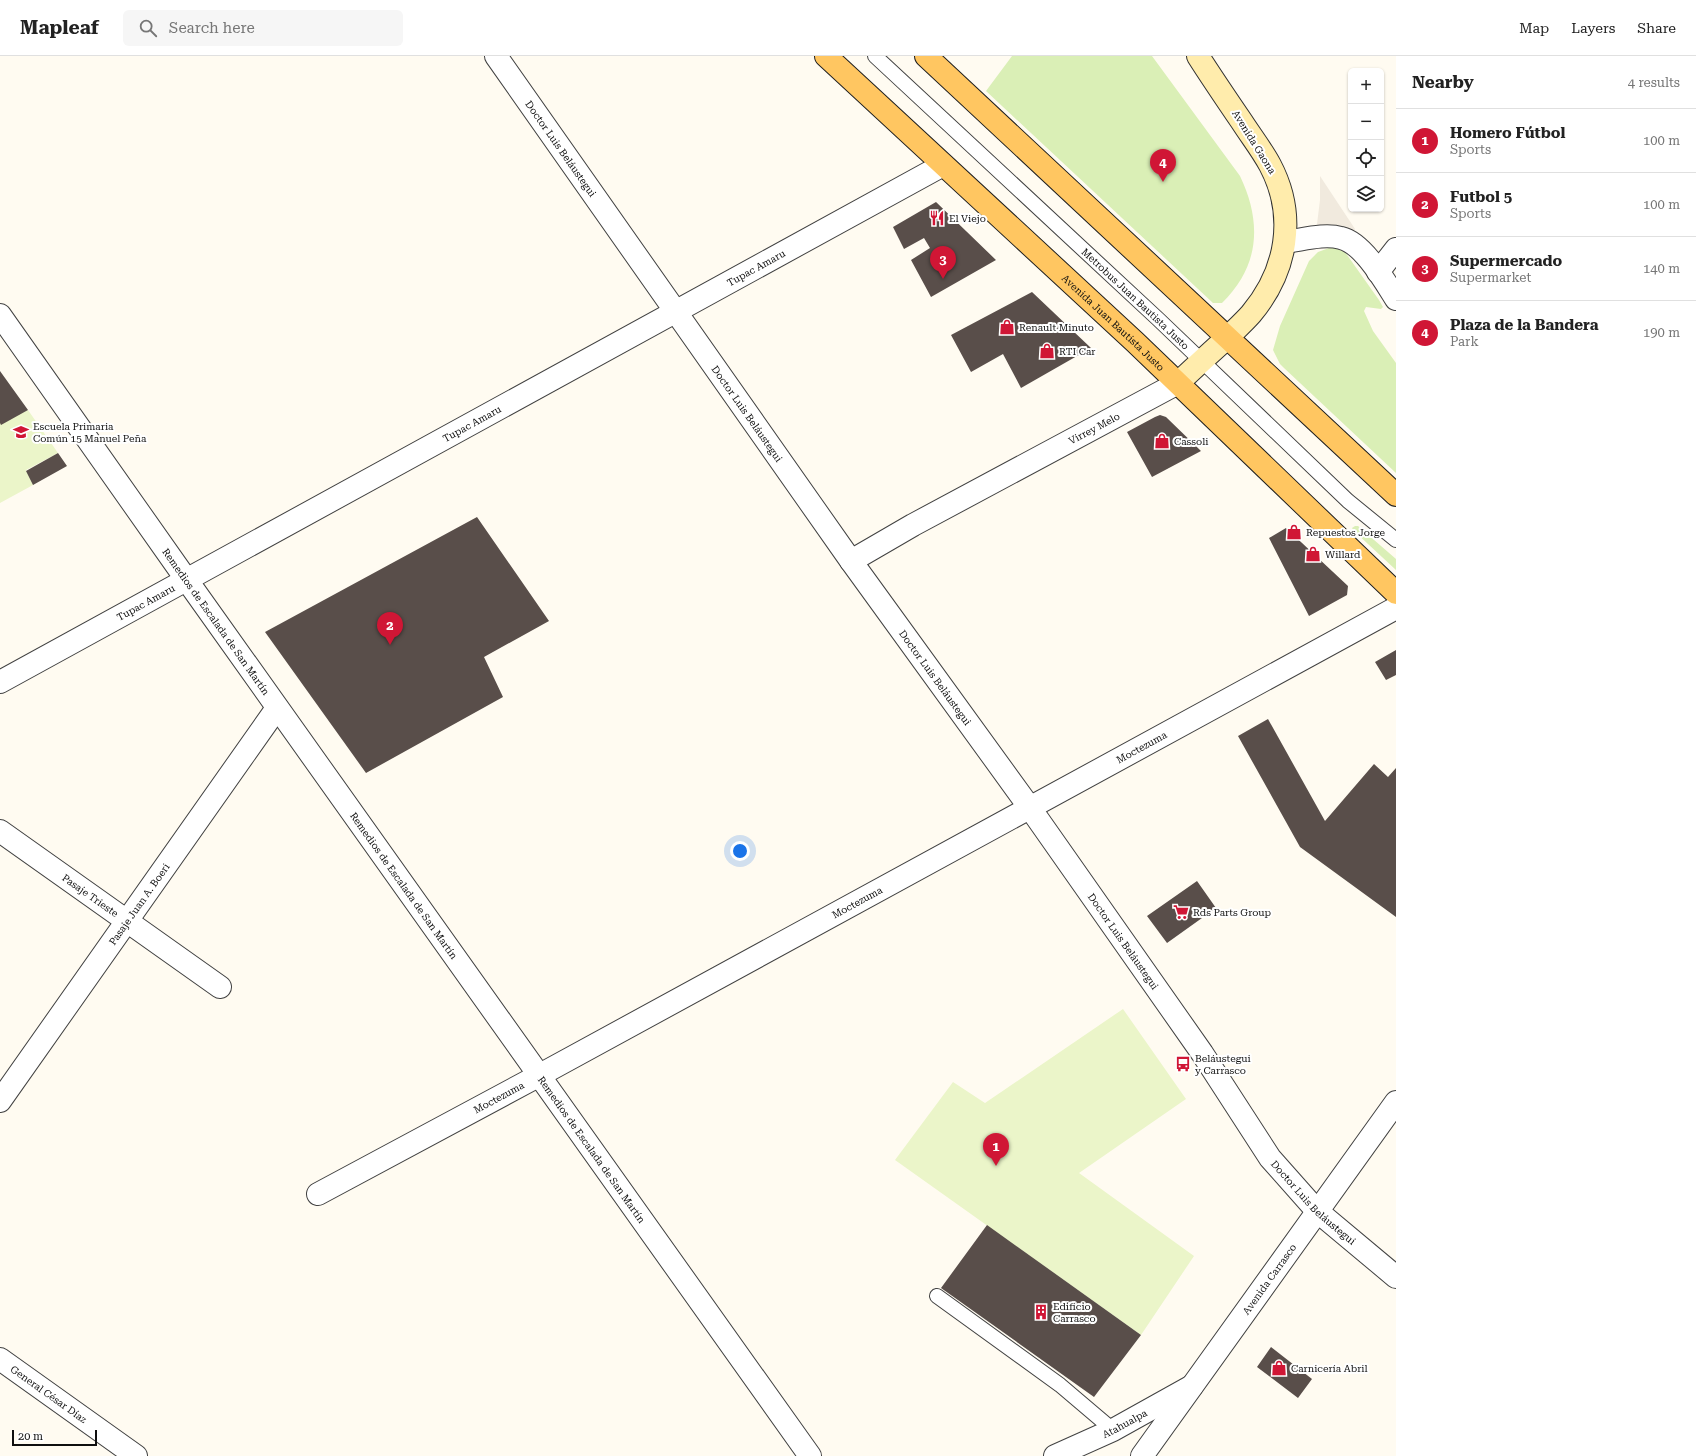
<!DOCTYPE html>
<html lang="en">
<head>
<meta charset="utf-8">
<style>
  :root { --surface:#fff; --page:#f6f6f6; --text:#222; --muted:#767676; --line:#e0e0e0; --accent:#d01635 }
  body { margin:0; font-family:"Roboto Serif",serif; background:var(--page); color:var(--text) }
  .controls { position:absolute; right:12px; top:12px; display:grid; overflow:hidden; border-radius:6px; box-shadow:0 1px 3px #0004 }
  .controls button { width:36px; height:36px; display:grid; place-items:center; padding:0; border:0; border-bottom:1px solid var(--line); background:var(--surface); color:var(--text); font:20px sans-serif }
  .scale { position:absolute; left:12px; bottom:10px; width:85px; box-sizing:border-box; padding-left:4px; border:2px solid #0f0f0f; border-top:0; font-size:11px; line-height:14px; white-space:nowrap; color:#0f0f0f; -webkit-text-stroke:3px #fff; paint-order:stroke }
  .you { position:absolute; left:740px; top:795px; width:14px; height:14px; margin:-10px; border:3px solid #fff; border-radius:50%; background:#1a73e8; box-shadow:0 0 0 6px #1a73e833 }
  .badge { display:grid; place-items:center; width:26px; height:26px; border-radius:50%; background:var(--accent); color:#fff; font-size:13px; font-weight:700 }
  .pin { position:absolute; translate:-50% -33px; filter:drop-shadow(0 1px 2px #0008) }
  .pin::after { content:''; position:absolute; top:21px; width:14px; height:12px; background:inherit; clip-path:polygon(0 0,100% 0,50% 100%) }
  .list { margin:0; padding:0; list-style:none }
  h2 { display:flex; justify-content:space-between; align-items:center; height:52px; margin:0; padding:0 16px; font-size:17px }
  h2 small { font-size:13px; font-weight:400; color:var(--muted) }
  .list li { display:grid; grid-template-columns:26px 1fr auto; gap:12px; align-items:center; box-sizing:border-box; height:64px; padding:0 16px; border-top:1px solid var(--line) }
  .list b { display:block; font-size:15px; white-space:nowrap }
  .list p { margin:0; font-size:13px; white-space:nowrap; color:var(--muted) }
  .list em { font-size:13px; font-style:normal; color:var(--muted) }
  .icon { flex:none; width:22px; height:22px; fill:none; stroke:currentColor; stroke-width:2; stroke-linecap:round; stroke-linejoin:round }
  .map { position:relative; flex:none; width:1396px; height:1400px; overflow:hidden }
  header { display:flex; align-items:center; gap:24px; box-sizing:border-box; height:56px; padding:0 20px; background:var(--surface); border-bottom:1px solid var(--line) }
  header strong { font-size:19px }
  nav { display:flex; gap:22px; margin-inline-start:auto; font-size:14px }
  .search { width:280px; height:36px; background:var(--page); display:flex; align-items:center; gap:10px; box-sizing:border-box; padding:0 14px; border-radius:6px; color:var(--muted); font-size:15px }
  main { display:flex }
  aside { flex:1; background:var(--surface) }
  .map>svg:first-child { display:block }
  .green { fill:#daefb6 }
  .pitch { fill:#ebf5c9 }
  .plaza { fill:#f1eade }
  .building { fill:#594e4a }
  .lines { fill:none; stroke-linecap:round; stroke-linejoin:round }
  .service-casing { stroke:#424242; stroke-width:16 }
  .minor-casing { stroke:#424242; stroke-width:24 }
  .tertiary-casing { stroke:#424242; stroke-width:24 }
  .secondary-casing { stroke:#313131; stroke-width:24 }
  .primary-casing { stroke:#202020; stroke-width:24 }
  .service { stroke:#fff; stroke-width:14 }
  .minor { stroke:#fff; stroke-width:22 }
  .tertiary { stroke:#fff; stroke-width:22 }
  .secondary { stroke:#ffecac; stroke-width:22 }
  .primary { stroke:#ffc661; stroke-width:22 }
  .labels { text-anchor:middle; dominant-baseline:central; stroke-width:4; stroke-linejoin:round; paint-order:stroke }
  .street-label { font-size:10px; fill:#0f0f0f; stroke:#fff }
  .poi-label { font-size:10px; fill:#0f0f0f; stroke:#fff; text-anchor:start }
</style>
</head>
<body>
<header>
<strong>Mapleaf</strong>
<div class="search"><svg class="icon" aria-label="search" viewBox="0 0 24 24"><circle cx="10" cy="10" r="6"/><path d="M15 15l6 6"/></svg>Search here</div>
<nav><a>Map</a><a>Layers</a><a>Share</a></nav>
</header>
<main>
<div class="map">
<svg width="1396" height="1400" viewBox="0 0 1396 1400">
  <rect width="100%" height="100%" fill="#fffbf1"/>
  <!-- green -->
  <path class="green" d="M1012 0H1152L1240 120C1262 166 1260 210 1222 247H1213L986 35Z
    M1329 192H1336L1345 196 1379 244 1383 251 1381 253 1366 251 1364 255 1373 275 1396 307V417L1284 312 1280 308 1273 294 1280 270 1309 205 1318 196Z
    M1355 470H1358L1396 503V514L1354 475 1352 472Z"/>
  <!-- pitch -->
  <path class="pitch" d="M28 354 58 397 26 414 33 429 0 447V367Z
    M1123 953 1186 1043 1079 1117 1194 1200 1141 1279 895 1104 953 1026 985 1047Z"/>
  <!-- plaza -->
  <path class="plaza" d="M1320 120 1355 173 1354 175 1337 171 1318 170 1317 168 1320 144Z"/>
  <!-- building -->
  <path class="building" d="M936 146 996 204 931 241 911 204 930 192 924 182 904 193 893 171Z
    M1032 236 1091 292 1021 332 1003 298 971 316 951 279Z
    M0 315 28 354 1 369 0 367Z
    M1160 359 1166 361 1201 395 1152 421 1127 376 1155 361Z
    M58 397 67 410 33 429 26 415Z
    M477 461 549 565 484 601 503 641 366 717 265 576Z
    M1286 472 1348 530 1347 539 1309 560 1269 482Z
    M1396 594V619L1386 624 1375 606Z
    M1268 663 1325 765 1374 708 1388 721 1396 712V861L1300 791 1238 680Z
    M1197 825 1216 852 1167 887 1147 860Z
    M987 1169 1141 1279 1094 1341 941 1232Z
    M1271 1291 1312 1323 1298 1342 1257 1311Z"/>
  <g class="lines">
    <defs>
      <g id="service">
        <path id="s1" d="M875 0 1158 263 1348 445 1396 484"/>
        <path d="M937 1240 1060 1329 1113 1374"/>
      </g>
      <g id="minor">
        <path id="s2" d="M496 0 851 505 1030 752 1202 997 1270 1102 1317 1155 1396 1221"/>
        <path d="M1285 186C1302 184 1324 177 1341 182 1363 187 1384 224 1396 243"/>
        <path d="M1378 216 1396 193"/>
        <path id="s3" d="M0 259 186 523 810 1400"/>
        <path id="s4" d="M851 505 913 469 1178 327"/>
        <path id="s5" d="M0 626 943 109"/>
        <path id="s6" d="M0 775 220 931"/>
        <path id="s7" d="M0 1045 277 652"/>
        <path id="s8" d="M318 1138 538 1020 1396 552"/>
        <path id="s9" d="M0 1303 136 1400"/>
        <path id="s10" d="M1055 1400 1113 1374 1192 1330"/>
      </g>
      <g id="tertiary">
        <path id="s11" d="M1142 1400 1396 1046"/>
      </g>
      <path id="secondary" d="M1178 327C1194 312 1210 297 1227 282 1235 274 1243 267 1251 258 1287 215 1297 160 1270 109 1262 94 1251 80 1242 66 1227 44 1212 22 1198 0"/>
      <g id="primary">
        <path id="s12" d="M826 0 1135 286 1396 537"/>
        <path d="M926 0 1396 439"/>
      </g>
    </defs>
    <!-- service casing -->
    <use href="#service" class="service-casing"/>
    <!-- minor casing -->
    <use href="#minor" class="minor-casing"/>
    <!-- tertiary casing -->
    <use href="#tertiary" class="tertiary-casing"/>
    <!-- secondary casing -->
    <use href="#secondary" class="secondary-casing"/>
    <!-- primary casing -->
    <use href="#primary" class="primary-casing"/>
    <!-- service -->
    <use href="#service" class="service"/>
    <!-- minor -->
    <use href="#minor" class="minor"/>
    <!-- tertiary -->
    <use href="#tertiary" class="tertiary"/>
    <!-- secondary -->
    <use href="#secondary" class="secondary"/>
    <!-- primary -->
    <use href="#primary" class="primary"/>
  </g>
  <!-- icons -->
  <defs>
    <symbol id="restaurant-bare" viewBox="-9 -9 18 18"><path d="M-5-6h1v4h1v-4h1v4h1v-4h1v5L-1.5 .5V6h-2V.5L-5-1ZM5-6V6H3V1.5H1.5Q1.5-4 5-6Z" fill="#d01635" stroke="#fff" stroke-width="2.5" paint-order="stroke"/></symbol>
    <symbol id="shop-bare" viewBox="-9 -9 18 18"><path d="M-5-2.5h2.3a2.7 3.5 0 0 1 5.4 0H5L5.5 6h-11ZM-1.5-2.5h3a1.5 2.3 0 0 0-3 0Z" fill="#d01635" stroke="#fff" stroke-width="2.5" paint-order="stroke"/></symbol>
    <symbol id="school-bare" viewBox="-9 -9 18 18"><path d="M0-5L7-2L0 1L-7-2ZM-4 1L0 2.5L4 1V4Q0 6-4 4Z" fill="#d01635" stroke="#fff" stroke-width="2.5" paint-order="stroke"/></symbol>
    <symbol id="supermarket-bare" viewBox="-9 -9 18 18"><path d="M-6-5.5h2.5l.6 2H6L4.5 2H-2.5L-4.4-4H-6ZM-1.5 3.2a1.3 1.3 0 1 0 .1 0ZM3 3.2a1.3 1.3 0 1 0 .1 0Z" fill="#d01635" stroke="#fff" stroke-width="2.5" paint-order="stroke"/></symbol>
    <symbol id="bus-bare" viewBox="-9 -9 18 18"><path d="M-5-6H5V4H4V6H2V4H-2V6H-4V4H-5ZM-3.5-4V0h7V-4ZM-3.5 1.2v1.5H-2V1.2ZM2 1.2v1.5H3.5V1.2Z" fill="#d01635" stroke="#fff" stroke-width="2.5" paint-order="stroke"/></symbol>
    <symbol id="building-bare" viewBox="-9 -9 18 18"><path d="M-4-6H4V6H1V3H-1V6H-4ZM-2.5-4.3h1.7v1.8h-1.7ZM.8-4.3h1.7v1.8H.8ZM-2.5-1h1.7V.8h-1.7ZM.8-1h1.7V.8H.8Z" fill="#d01635" stroke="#fff" stroke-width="2.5" paint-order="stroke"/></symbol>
  </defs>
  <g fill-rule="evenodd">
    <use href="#restaurant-bare" x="926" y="151" width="22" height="22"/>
    <use href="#shop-bare" x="996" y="260" width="22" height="22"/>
    <use href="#shop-bare" x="1036" y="284" width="22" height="22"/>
    <use href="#school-bare" x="10" y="365" width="22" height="22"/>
    <use href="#shop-bare" x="1151" y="374" width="22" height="22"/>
    <use href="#shop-bare" x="1283" y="465" width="22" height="22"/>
    <use href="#shop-bare" x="1302" y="487" width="22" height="22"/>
    <use href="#supermarket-bare" x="1170" y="845" width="22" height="22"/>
    <use href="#bus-bare" x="1172" y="997" width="22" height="22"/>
    <use href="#building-bare" x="1030" y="1245" width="22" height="22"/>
    <use href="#shop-bare" x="1268" y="1301" width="22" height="22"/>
  </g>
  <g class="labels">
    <!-- street labels -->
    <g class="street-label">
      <text transform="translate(1254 86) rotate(58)">Avenida Gaona</text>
      <text stroke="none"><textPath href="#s2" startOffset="113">Doctor Luis Beláustegui</textPath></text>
      <text stroke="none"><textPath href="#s5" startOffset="862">Tupac Amaru</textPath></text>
      <text stroke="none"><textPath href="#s1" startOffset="356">Metrobus Juan Bautista Justo</textPath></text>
      <text stroke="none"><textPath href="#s12" startOffset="392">Avenida Juan Bautista Justo</textPath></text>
      <text stroke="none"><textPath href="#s2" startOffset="437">Doctor Luis Beláustegui</textPath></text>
      <text stroke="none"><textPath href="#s5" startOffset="538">Tupac Amaru</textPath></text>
      <text stroke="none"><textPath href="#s4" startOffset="277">Virrey Melo</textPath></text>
      <text stroke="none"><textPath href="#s5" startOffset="166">Tupac Amaru</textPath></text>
      <text stroke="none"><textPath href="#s3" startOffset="375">Remedios de Escalada de San Martín</textPath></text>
      <text stroke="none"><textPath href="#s2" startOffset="761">Doctor Luis Beláustegui</textPath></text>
      <text stroke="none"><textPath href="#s8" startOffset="937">Moctezuma</textPath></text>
      <text stroke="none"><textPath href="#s3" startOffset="699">Remedios de Escalada de San Martín</textPath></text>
      <text stroke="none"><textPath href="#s6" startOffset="111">Pasaje Trieste</textPath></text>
      <text stroke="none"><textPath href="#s8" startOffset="613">Moctezuma</textPath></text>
      <text stroke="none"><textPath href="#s7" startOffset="241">Pasaje Juan A. Boeri</textPath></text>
      <text stroke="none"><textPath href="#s2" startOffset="1085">Doctor Luis Beláustegui</textPath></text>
      <text stroke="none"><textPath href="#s8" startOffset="205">Moctezuma</textPath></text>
      <text stroke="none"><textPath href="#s3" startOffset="1023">Remedios de Escalada de San Martín</textPath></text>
      <text stroke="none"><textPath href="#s2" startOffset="1409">Doctor Luis Beláustegui</textPath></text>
      <text stroke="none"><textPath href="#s11" startOffset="218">Avenida Carrasco</textPath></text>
      <text stroke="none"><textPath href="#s9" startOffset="60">General César Díaz</textPath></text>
      <text stroke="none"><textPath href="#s10" startOffset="77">Atahualpa</textPath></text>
    </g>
    <!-- poi labels -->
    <g class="poi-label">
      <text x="949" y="162">El Viejo</text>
      <text x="1019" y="271">Renault Minuto</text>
      <text x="1059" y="295">RTI Car</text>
      <text x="33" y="370">Escuela Primaria<tspan x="33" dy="12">Común 15 Manuel Peña</tspan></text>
      <text x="1174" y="385">Cassoli</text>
      <text x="1306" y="476">Repuestos Jorge</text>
      <text x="1325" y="498">Willard</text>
      <text x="1193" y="856">Rds Parts Group</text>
      <text x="1195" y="1002">Beláustegui<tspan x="1195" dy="12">y Carrasco</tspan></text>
      <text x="1053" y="1250">Edificio<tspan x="1053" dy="12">Carrasco</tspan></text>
      <text x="1291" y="1312">Carnicería Abril</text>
    </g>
  </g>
</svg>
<div class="controls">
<button>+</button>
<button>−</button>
<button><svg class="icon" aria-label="locate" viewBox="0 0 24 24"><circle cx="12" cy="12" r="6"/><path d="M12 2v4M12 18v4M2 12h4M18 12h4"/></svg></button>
<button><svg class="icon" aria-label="layers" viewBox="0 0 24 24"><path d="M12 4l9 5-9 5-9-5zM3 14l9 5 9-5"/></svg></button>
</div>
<div class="scale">20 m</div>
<div class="you"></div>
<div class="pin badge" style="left:996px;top:1110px">1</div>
<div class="pin badge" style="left:390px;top:589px">2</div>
<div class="pin badge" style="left:943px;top:223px">3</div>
<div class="pin badge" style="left:1163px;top:126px">4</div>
</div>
<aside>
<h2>Nearby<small>4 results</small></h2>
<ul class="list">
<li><span class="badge">1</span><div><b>Homero Fútbol</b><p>Sports</p></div><em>100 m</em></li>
<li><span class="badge">2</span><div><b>Futbol 5</b><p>Sports</p></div><em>100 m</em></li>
<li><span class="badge">3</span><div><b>Supermercado</b><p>Supermarket</p></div><em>140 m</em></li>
<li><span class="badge">4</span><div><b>Plaza de la Bandera</b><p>Park</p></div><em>190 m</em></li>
</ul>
</aside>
</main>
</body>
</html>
